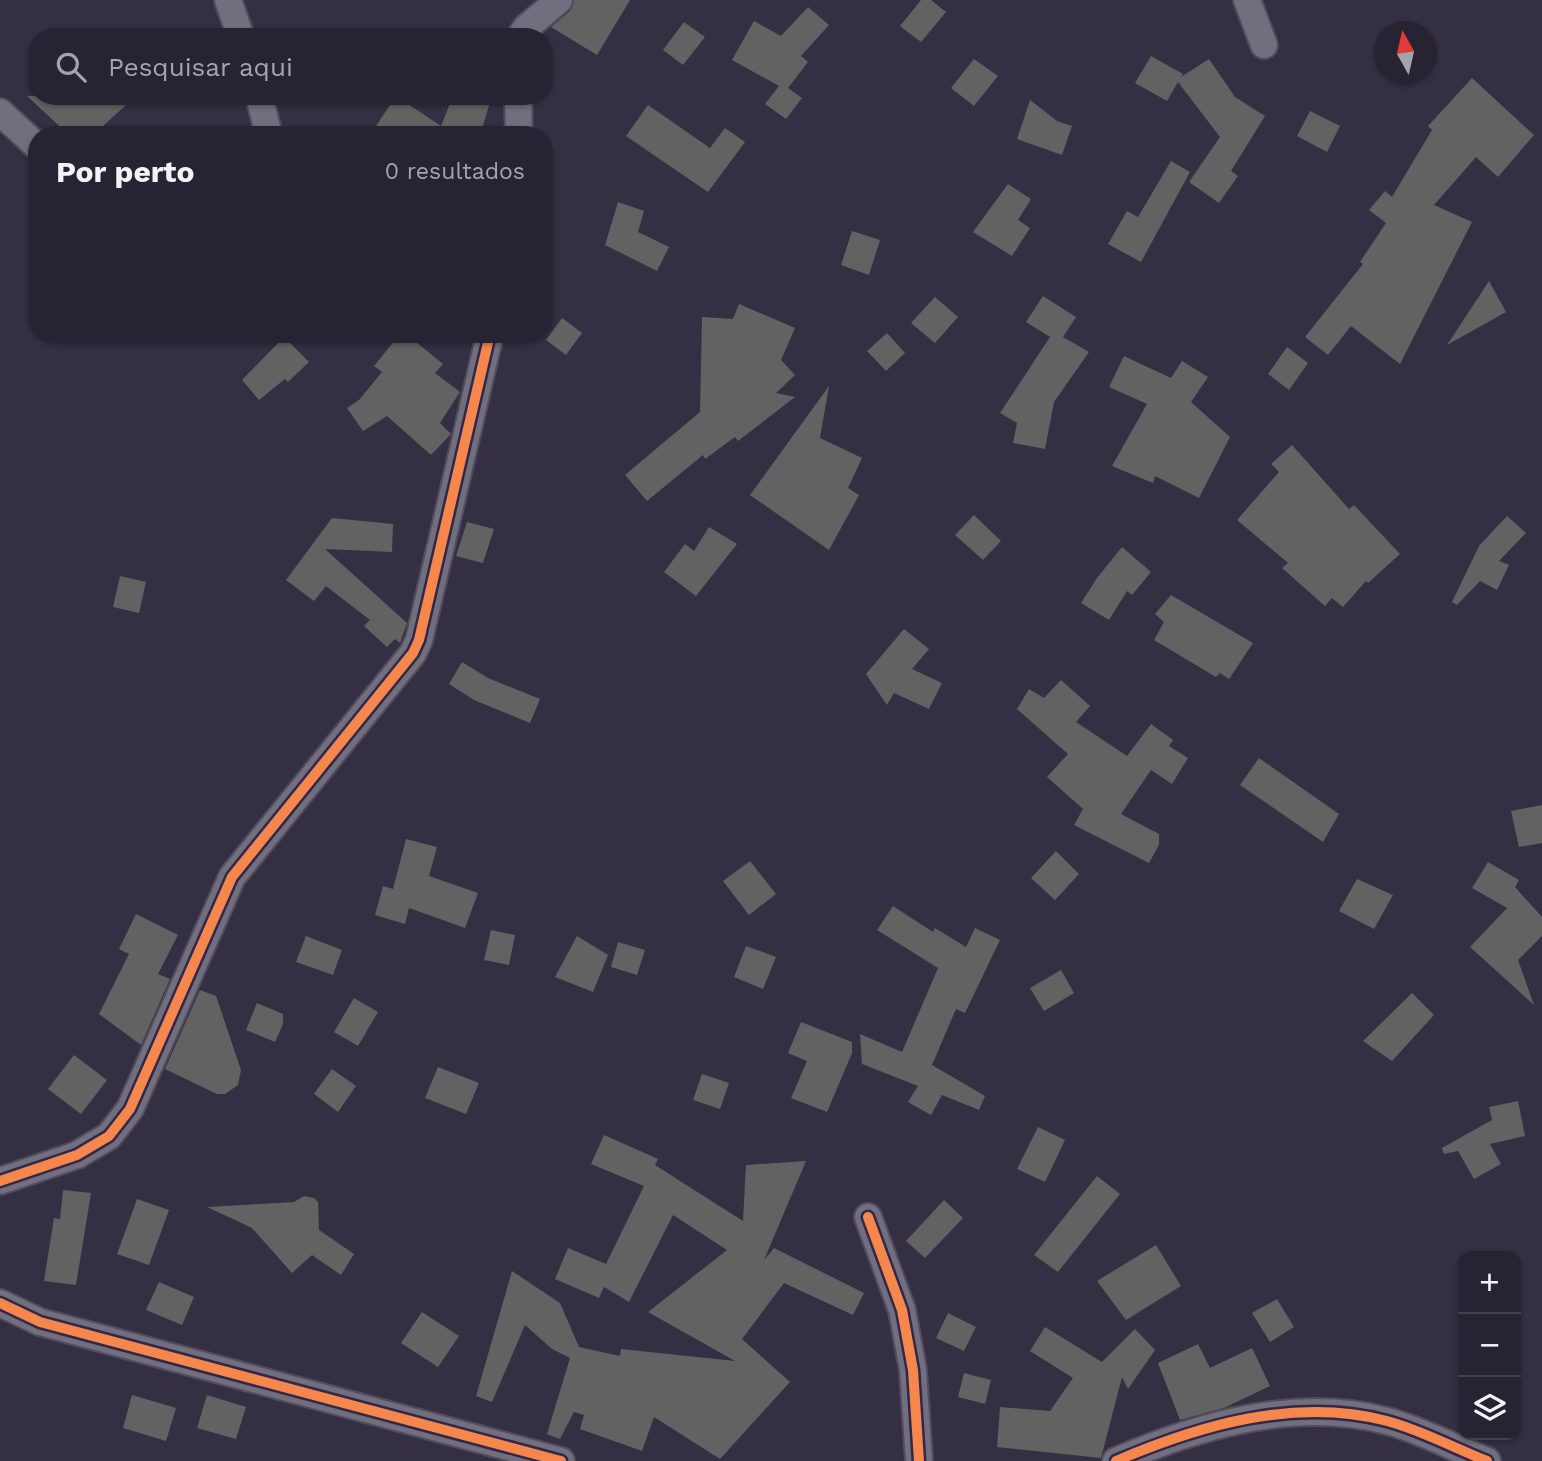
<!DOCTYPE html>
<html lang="pt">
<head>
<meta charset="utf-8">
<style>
  :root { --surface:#272332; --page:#2f2b3a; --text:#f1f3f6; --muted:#a4a4ac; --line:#43404d }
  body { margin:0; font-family:"Work Sans",sans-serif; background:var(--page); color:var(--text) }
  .controls { position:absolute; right:21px; bottom:21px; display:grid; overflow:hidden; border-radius:14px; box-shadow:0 2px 5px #0004 }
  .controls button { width:63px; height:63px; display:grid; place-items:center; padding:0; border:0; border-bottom:2px solid var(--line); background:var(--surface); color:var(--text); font:35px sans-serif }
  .compass { position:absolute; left:1374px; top:21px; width:63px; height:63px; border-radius:50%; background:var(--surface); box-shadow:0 2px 5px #0004; rotate:352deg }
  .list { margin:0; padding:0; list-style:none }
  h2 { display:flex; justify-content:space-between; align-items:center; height:91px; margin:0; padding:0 28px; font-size:30px }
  h2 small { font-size:23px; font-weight:400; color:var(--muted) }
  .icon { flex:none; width:38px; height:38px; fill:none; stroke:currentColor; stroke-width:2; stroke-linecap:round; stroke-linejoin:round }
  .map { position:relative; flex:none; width:1542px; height:1461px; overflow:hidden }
  .search { position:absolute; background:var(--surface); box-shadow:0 2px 5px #0004; left:28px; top:28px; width:525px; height:77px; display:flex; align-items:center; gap:18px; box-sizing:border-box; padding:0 24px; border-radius:28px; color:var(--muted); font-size:26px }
  .panel { position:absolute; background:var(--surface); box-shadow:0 2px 5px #0004; left:28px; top:126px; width:525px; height:217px; border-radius:28px }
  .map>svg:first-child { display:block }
  .building { fill:#636262 }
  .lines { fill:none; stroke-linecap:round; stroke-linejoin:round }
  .minor-casing { stroke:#514d5e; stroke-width:30 }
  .minor { stroke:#716e7d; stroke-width:26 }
  .cycleway-casing { stroke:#31274b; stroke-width:15 }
  .cycleway { stroke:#f5874c; stroke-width:10 }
</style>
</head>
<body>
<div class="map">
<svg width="1542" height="1461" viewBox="0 0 1542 1461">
  <rect width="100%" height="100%" fill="#342f43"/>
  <!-- building -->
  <path class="building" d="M574 0H630L597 55 551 27 570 11Z
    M921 0H931L946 12 921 42 900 26Z
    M808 7 829 25 801 56 808 62 788 88 802 98 786 119 765 104 779 86 732 60 754 21 781 36Z
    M684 22 705 37 683 65 663 50Z
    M1151 56 1183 74 1181 77 1209 59 1235 97 1265 116 1231 171 1238 176 1219 203 1189 182 1220 137 1178 82 1167 101 1135 83Z
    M974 59 998 76 974 106 951 88Z
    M1472 78 1534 135 1498 177 1476 157 1434 205 1472 222 1400 364 1351 326 1328 355 1305 337 1363 264 1360 262 1386 223 1369 210 1385 191 1392 197 1432 130 1428 126Z
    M27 96H136L93 135H69Z
    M396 96 441 126 453 96H492L480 135H370Z
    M1030 100 1057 121 1072 126 1062 155 1017 139Z
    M648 105 710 148 725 128 745 142 708 192 626 136Z
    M1310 111 1340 126 1327 152 1297 136Z
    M1171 161 1190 172 1141 262 1108 244 1127 211 1138 217Z
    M1008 184 1031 199 1018 220 1030 228 1012 256 973 232Z
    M618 202 644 211 638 232 669 247 657 271 605 245Z
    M852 231 880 240 869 275 841 265Z
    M1489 281 1506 312 1447 345Z
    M1043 296 1076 317 1063 337 1089 352 1054 402 1045 449 1013 443 1017 423 1000 413 1050 337 1026 322Z
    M935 297 958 317 935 343 911 323Z
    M739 304 795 328 781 360 795 375 776 393 795 397 738 441 735 437 705 459 703 455 647 501 625 475 700 412 702 317 733 319Z
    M562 318 582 333 566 355 546 340Z
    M887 333 905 353 886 371 867 351Z
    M400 334H406L443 364 435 373 460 392 440 423 451 434 431 455 387 416 363 431 347 408 359 400 382 372 374 366Z
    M284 337 309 362 288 382 285 379 259 400 242 380Z
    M1287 347 1308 363 1289 390 1268 374Z
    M1124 356 1171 378 1182 361 1208 377 1191 402 1230 437 1199 498 1155 476 1153 483 1112 466 1147 404 1109 387Z
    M829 386 820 438 862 458 848 488 859 495 829 550 750 495Z
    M1292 445 1349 509 1354 505 1400 554 1368 583 1366 581 1343 607 1332 598 1325 606 1282 568 1288 563 1237 520 1279 472 1271 464Z
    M974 515 1001 541 983 560 955 535Z
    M1507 516 1526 533 1499 561 1509 565 1497 590 1480 581 1457 605 1452 602 1479 546Z
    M332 518 393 524 392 552 325 549 407 623 400 643 395 639 387 647 364 626 370 620 326 586 314 601 286 580Z
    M467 522 494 529 483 563 456 556Z
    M709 527 737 544 696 596 664 572 685 544 694 551Z
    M1122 547 1151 572 1132 595 1127 591 1109 620 1081 603 1097 578Z
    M120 576 146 582 139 613 113 607Z
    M1171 595 1253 643 1229 679 1220 673 1216 677 1154 640 1164 622 1155 614Z
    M904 629 929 649 912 669 942 683 929 709 894 693 887 705 866 674Z
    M462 662 488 678 540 699 530 723 474 700 449 684Z
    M1061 680 1090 706 1076 722 1127 756 1151 724 1173 740 1169 746 1188 758 1172 784 1151 770 1121 814 1159 834V845L1149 863 1074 825 1083 809 1047 777 1068 754 1017 709 1029 689 1044 698Z
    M1259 758 1339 814 1323 842 1240 785Z
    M1542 805V843L1519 847 1511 811Z
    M406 839 437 847 429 876 478 893 465 928 409 908 405 924 375 915 383 886 393 889Z
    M1056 851 1079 874 1055 900 1031 878Z
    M750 861 776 894 749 915 723 881Z
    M1488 862 1519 880 1515 887 1542 917V936L1518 960 1534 1005 1470 947 1507 908 1472 888Z
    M1357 879 1393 895 1374 929 1339 911Z
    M893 906 933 932 935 928 966 947 975 928 1000 940 965 1013 956 1009 932 1065 985 1096 979 1110 942 1095 931 1115 908 1102 918 1086 862 1064 860 1034 902 1052 938 968 877 930Z
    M136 914 178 935 158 974 170 979 141 1045 99 1014 129 954 119 949Z
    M491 930 515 935 509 965 484 960Z
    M306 936 342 950 333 975 296 962Z
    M577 936 608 955 593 992 555 977Z
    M618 942 645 950 637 975 611 967Z
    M746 946 776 957 763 989 734 977Z
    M1061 970 1074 993 1044 1011 1030 988Z
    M200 990 216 996 241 1070 238 1085 225 1094H217L165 1069Z
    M1412 993 1434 1015 1392 1061 1363 1041Z
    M354 998 378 1012 358 1046 334 1032Z
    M257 1003 283 1014V1024L275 1042 246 1030Z
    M801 1022 852 1042V1053L827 1112 791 1098 807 1061 788 1053Z
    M74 1055 107 1080 81 1114 48 1089Z
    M438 1067 479 1083 466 1114 425 1098Z
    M332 1069 356 1086 338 1112 314 1094Z
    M702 1074 729 1083 720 1109 693 1100Z
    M1518 1101 1525 1136 1490 1144 1501 1164 1474 1179 1458 1151 1444 1154 1442 1148 1492 1120 1489 1107Z
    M1038 1127 1065 1140 1045 1182 1017 1169Z
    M604 1135 658 1159 655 1165 743 1221 746 1165 806 1161 764 1260 774 1248 864 1293 853 1315 784 1283 742 1339 790 1382 720 1459 654 1417 642 1451 580 1429 584 1415 574 1412 560 1439 547 1434 570 1358 552 1349 525 1325 492 1402 476 1396 512 1271 560 1303 579 1347 620 1356 621 1349 735 1361 648 1312 727 1250 673 1215 629 1302 604 1287 599 1298 555 1279 568 1248 606 1264 644 1186 591 1164Z
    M1097 1176 1120 1194 1058 1272 1034 1255Z
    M63 1190 91 1193 76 1285 44 1281 54 1218 60 1219Z
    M304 1196 314 1198 318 1202 319 1230 354 1254 341 1275 312 1255 292 1273 252 1228 207 1207 294 1202Z
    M137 1199 169 1210 149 1265 117 1254Z
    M944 1200 963 1218 925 1258 906 1241Z
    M1156 1245 1181 1286 1126 1320 1097 1281Z
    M159 1282 194 1297 182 1325 146 1310Z
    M1277 1299 1294 1327 1270 1342 1252 1313Z
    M422 1312 459 1336 438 1367 401 1343Z
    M948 1313 976 1327 964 1351 936 1338Z
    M1045 1327 1102 1362 1135 1329 1155 1350 1128 1389 1122 1377 1101 1458 997 1447 1000 1407 1050 1411 1073 1378 1030 1351Z
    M1198 1344 1210 1368 1252 1348 1270 1386 1224 1408 1180 1420 1158 1363Z
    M964 1373 991 1380 985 1404 958 1397Z
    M132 1395 176 1408 166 1441 123 1428Z
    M207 1395 246 1407 236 1439 197 1428Z"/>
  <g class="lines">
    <defs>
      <path id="minor" d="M228 0 241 37
        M1247 0 1264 45
        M520 37 526 28 559 0
        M259 96 269 135
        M518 96 519 135
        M0 112 37 146
        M0 1181 77 1155 109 1136 130 1109 232 877 413 653 419 640 490 334
        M868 1217 902 1310 913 1370 919 1461
        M0 1303 40 1322 561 1461
        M1116 1461C1200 1425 1295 1397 1387 1421 1421 1430 1454 1448 1487 1461"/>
    </defs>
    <!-- minor casing -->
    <use href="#minor" class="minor-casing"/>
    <!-- minor -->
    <use href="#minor" class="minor"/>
    <defs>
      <path id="cycleway" d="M0 1181 77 1155 109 1136 130 1109 232 877 413 653 419 640 490 334
        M868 1217 902 1310 913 1370 919 1461
        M0 1303 40 1322 561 1461
        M1116 1461C1200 1425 1295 1397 1387 1421 1421 1430 1454 1448 1487 1461"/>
    </defs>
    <!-- cycleway casing -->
    <use href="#cycleway" class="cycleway-casing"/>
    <!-- cycleway -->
    <use href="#cycleway" class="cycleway"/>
  </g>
</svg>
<div class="controls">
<button>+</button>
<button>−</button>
<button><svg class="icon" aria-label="layers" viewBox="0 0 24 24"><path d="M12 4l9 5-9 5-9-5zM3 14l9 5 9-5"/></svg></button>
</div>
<svg class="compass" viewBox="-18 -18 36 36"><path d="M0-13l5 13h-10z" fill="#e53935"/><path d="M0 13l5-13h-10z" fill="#a4a4ac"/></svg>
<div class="search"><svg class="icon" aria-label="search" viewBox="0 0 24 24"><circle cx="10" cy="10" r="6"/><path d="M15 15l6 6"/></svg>Pesquisar aqui</div>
<section class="panel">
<h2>Por perto<small>0 resultados</small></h2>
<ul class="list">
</ul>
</section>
</div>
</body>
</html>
